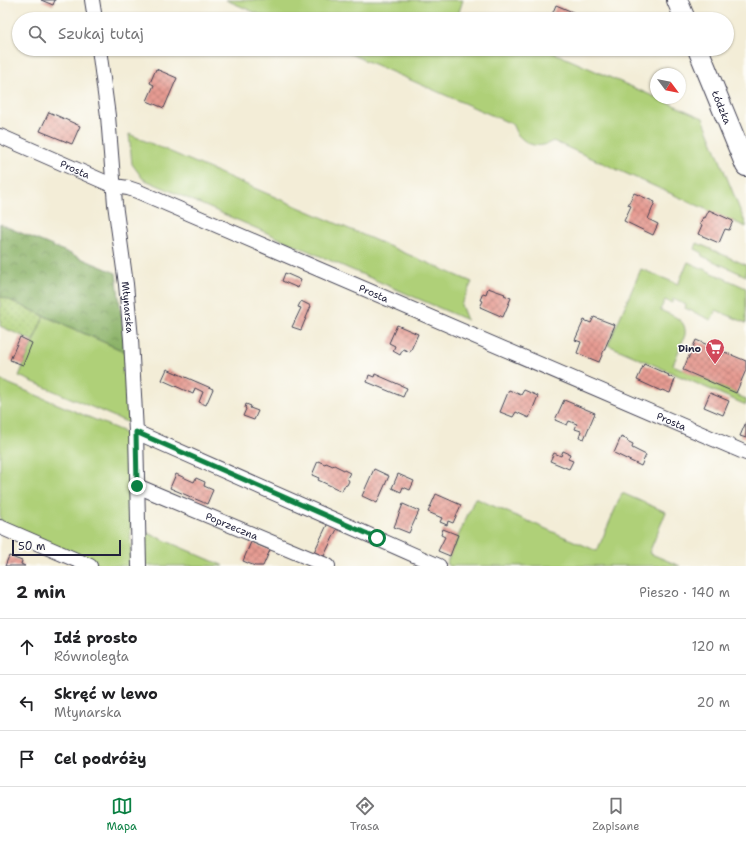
<!DOCTYPE html>
<html lang="pl">
<head>
<meta charset="utf-8">
<style>
  :root { --surface:#fff; --page:#f2f2f2; --text:#202124; --muted:#757577; --line:#e0e0e0; --accent:#0b8043 }
  body { margin:0; font-family:"Shantell Sans",sans-serif; background:var(--page); color:var(--text) }
  .compass { position:absolute; left:650px; top:68px; width:36px; height:36px; border-radius:50%; background:var(--surface); box-shadow:0 1px 3px #0004; rotate:122deg }
  .scale { position:absolute; left:12px; bottom:10px; width:109px; box-sizing:border-box; padding-left:4px; border:2px solid #22223b; border-top:0; font-size:11px; line-height:14px; white-space:nowrap; color:#22223b; -webkit-text-stroke:3px #fdfcf7; paint-order:stroke }
  .stop { position:absolute; width:12px; height:12px; margin:-9px; border:3px solid #0b8043; border-radius:50%; background:#fff }
  .stop.end { background:#0b8043; border-color:#fff; box-shadow:0 1px 4px #0008 }
  .list { margin:0; padding:0; list-style:none }
  h2 { display:flex; justify-content:space-between; align-items:center; height:52px; margin:0; padding:0 16px; font-size:17px }
  h2 small { font-size:13px; font-weight:400; color:var(--muted) }
  .list li { display:grid; grid-template-columns:26px 1fr auto; gap:12px; align-items:center; box-sizing:border-box; height:56px; padding:0 16px; border-top:1px solid var(--line) }
  .list b { display:block; font-size:15px; white-space:nowrap }
  .list p { margin:0; font-size:13px; white-space:nowrap; color:var(--muted) }
  .list em { font-size:13px; font-style:normal; color:var(--muted) }
  .icon { flex:none; width:22px; height:22px; fill:none; stroke:currentColor; stroke-width:2; stroke-linecap:round; stroke-linejoin:round }
  .map { position:relative; flex:none; width:746px; height:566px; overflow:hidden }
  .search { position:absolute; background:var(--surface); box-shadow:0 1px 3px #0004; left:12px; right:12px; top:12px; height:44px; display:flex; align-items:center; gap:10px; box-sizing:border-box; padding:0 14px; border-radius:22px; color:var(--muted); font-size:15px }
  .sheet { height:220px; background:var(--surface) }
  nav { display:flex; justify-content:space-around; align-items:center; box-sizing:border-box; height:56px; border-top:1px solid var(--line); background:var(--surface); font-size:11px; color:var(--muted) }
  nav a { display:grid; justify-items:center; gap:2px }
  nav .on { color:var(--accent) }
  .map>svg:first-child { display:block }
  .green { fill:#afd078; stroke:#68795a }
  .forest { fill:url(#forest-crowns); stroke:#566a52 }
  .garden { fill:url(#garden-dots); stroke:#68795a }
  .building { fill:url(#building-cross-hatch) }
  .lines { fill:none; stroke-linecap:round; stroke-linejoin:round }
  .minor-casing { stroke:#414052; stroke-width:16 }
  .secondary-casing { stroke:#414052; stroke-width:22 }
  .minor { stroke:#fff; stroke-width:14 }
  .secondary { stroke:#fff; stroke-width:20 }
  .route { stroke:#0b8043; stroke-width:5 }
  .labels { text-anchor:middle; dominant-baseline:central; stroke-width:3; stroke-linejoin:round; paint-order:stroke }
  .street-label { font-size:10px; fill:#22223b; stroke:#fdfcf7 }
  .poi-label { font-size:10px; font-weight:bold; fill:#22223b; stroke:#fdfcf7; text-anchor:end }
</style>
</head>
<body>
<div class="map">
<svg width="746" height="566" viewBox="0 0 746 566">
  <defs>
    <pattern id="forest-crowns" width="20" height="18" patternUnits="userSpaceOnUse"><rect width="20" height="18" fill="#8bb268"/><path d="M2 6a3 3 0 1 1 6 0M12 15a3 3 0 1 1 6 0" fill="none" stroke="#719057"/></pattern>
    <pattern id="garden-dots" width="8" height="8" patternUnits="userSpaceOnUse"><rect width="8" height="8" fill="#afd078"/><path d="M2 2h.1M6 6h.1" fill="none" stroke="#96b269" stroke-width="1.8" stroke-linecap="round"/></pattern>
    <pattern id="building-cross-hatch" width="8" height="8" patternUnits="userSpaceOnUse"><rect width="8" height="8" fill="#e69b92"/><path d="M0 0l8 8M0 8l8-8" fill="none" stroke="#ba7e78"/></pattern>
  </defs>
  <rect width="100%" height="100%" fill="#fdfcf7"/>
  <filter id="ink" filterUnits="userSpaceOnUse"><feTurbulence type="fractalNoise" baseFrequency=".025" numOctaves="2"/><feDisplacementMap in="SourceGraphic" scale="8" xChannelSelector="R" yChannelSelector="G"/><feConvolveMatrix kernelMatrix="1 2 1 2 8 2 1 2 1" color-interpolation-filters="sRGB"/></filter>
  <filter id="wash" filterUnits="userSpaceOnUse"><feTurbulence type="fractalNoise" baseFrequency=".012" numOctaves="4" result="noise"/><feDisplacementMap in="SourceGraphic" scale="16" xChannelSelector="R" yChannelSelector="G"/><feGaussianBlur stdDeviation="0.9" result="paint"/><feColorMatrix in="noise" values="0 0 0 0 0 0 0 0 0 0 0 0 0 0 0 0 0 1.4 0 .05"/><feComposite in="paint" operator="in"/></filter>
  <g filter="url(#wash)">
    <rect width="100%" height="100%" fill="#f3edd7"/>
    <!-- green -->
    <path class="green" d="M226 0H463L459 12 476 19H270Z
      M339 49H545L703 118 746 225V227L553 141C540 149 528 146 518 135 515 132 514 127 512 124Z
      M129 134 472 282 461 305 467 320 143 179 132 164Z
      M697 243 746 265V276L702 256 701 252 695 249Z
      M688 262 746 288V323L716 310 711 320 685 308 686 305 673 299 672 303 665 300 660 310C673 316 687 319 685 335L673 365 736 393 739 396 746 399V405L608 345 641 269 678 284Z
      M44 316 126 352 129 423 19 376Z
      M0 380 122 431C126 435 128 439 129 444L131 566H102L0 522Z
      M622 493 666 512 649 553 680 566H450L446 564 475 498 597 551Z
      M143 531 224 566H145Z"/>
    <!-- forest -->
    <path class="forest" d="M0 224 116 273 126 352 0 296Z"/>
    <!-- garden -->
    <path class="garden" d="M0 296 44 316 33 341 0 326Z"/>
    <g id="blocks">
      <!-- building -->
      <path class="building" d="M41 0H55L53 5Z
        M556 5 575 13 572 19H550Z
        M156 69 177 78 164 108 147 101 154 85 150 83Z
        M49 112 80 126 72 144 40 131Z
        M634 193 655 202 648 219 658 224 653 235 624 221 631 206 628 205Z
        M709 210 733 221 729 230 725 229 719 243 698 234 702 225 700 224 703 217 705 218Z
        M285 273 301 280 298 288 282 281Z
        M488 288 505 294 504 295 511 298 503 317 480 307 483 301 480 300 483 293 486 294Z
        M301 301 311 306 301 330 292 327 301 308 298 307Z
        M594 317 615 325 599 362 577 353 581 342 575 340 584 320 591 323Z
        M397 325 418 334 410 352 403 349 400 355 393 351 395 346 389 343Z
        M20 337 32 343 23 365 10 360Z
        M696 340 746 361V370L736 393 683 370Z
        M644 364 669 375 668 376 675 379 670 393 662 390 661 391 637 380Z
        M167 369 213 389 206 405 199 402 203 392 195 388 193 394 162 380Z
        M375 374 407 388 403 397 367 382 369 375 374 377Z
        M509 390 521 395 524 390 538 396 529 418 516 412 513 417 500 412Z
        M710 393 729 401 723 415 704 407Z
        M564 400 595 413 584 439 579 437 581 431 575 429 577 424 569 421 567 425 555 420Z
        M246 404 251 406 250 408 258 411 254 420 243 416 246 409 245 408Z
        M746 422V438L740 436Z
        M621 437 628 440 627 441 633 444 632 448 646 455 641 466 614 453Z
        M563 451 570 454 568 459 573 461 569 469 550 461 554 453 561 456Z
        M318 461 325 464 326 463 333 466 334 465 350 473 347 478 349 481 347 485 344 486 342 491 318 480 319 478 312 475Z
        M374 469 389 476 377 503 362 496Z
        M176 474 194 482 196 478 205 482 204 486 213 490 207 504 170 488Z
        M398 474 414 481 410 490 403 487 401 492 392 488Z
        M436 494 461 505 453 523 448 521 447 525 440 522 442 518 428 512Z
        M403 504 419 511 409 533 394 527Z
        M328 523 338 527 324 556 314 552Z
        M443 529 458 535 450 556 438 551 445 537 441 535Z
        M251 542 270 550 263 566H255L243 561Z
        M9 556 22 561 21 564 25 566H5Z"/>
    </g>
  </g>
  <g filter="url(#ink)">
    <use href="#blocks" fill-opacity="0" stroke="#414052" stroke-width="1"/>
    <g class="lines">
      <defs>
        <g id="minor">
          <path d="M92 0 95 19"/>
          <path id="s1" d="M99 49 108 116 115 204 126 284 131 339 136 432 139 566"/>
          <path id="s2" d="M0 136 114 186 128 188 137 191 746 453"/>
          <path d="M136 432 439 566"/>
          <path id="s3" d="M137 486 328 566"/>
          <path d="M0 527 90 566"/>
        </g>
        <g id="secondary">
          <path d="M677 0 685 19"/>
          <path id="s4" d="M698 49 746 166"/>
        </g>
      </defs>
      <!-- minor casing -->
      <use href="#minor" class="minor-casing"/>
      <!-- secondary casing -->
      <use href="#secondary" class="secondary-casing"/>
      <!-- minor -->
      <use href="#minor" class="minor"/>
      <!-- secondary -->
      <use href="#secondary" class="secondary"/>
    </g>
  </g>
  <g class="lines" filter="url(#ink)">
    <!-- route -->
    <path class="route" d="M137 486 136 432 377 538"/>
  </g>
  <!-- icons -->
  <defs>
    <symbol id="supermarket-pin" viewBox="-11 -11 22 30"><path d="M0 17L-7.5 6A9.5 9.5 0 1 1 7.5 6Z" fill="#d1495b" stroke="#fdfcf7"/><path d="M-6-5.5h2.5l.6 2H6L4.5 2H-2.5L-4.4-4H-6ZM-1.5 3.2a1.3 1.3 0 1 0 .1 0ZM3 3.2a1.3 1.3 0 1 0 .1 0Z" fill="#fff"/></symbol>
  </defs>
  <g fill-rule="evenodd">
    <use href="#supermarket-pin" x="704" y="337" width="22" height="30"/>
  </g>
  <g class="labels">
    <!-- street labels -->
    <g class="street-label">
      <text stroke="none"><textPath href="#s4" startOffset="63">Łódzka</textPath></text>
      <text stroke="none"><textPath href="#s2" startOffset="82">Prosta</textPath></text>
      <text stroke="none"><textPath href="#s2" startOffset="406">Prosta</textPath></text>
      <text stroke="none"><textPath href="#s1" startOffset="260">Młynarska</textPath></text>
      <text stroke="none"><textPath href="#s2" startOffset="730">Prosta</textPath></text>
      <text stroke="none"><textPath href="#s3" startOffset="103">Poprzeczna</textPath></text>
    </g>
    <!-- poi labels -->
    <g class="poi-label">
      <text x="701" y="348">Dino</text>
    </g>
  </g>
</svg>
<svg class="compass" viewBox="-18 -18 36 36"><path d="M0-13l5 13h-10z" fill="#e53935"/><path d="M0 13l5-13h-10z" fill="#757577"/></svg>
<div class="scale">50 m</div>
<div class="stop" style="left:377px;top:538px"></div>
<div class="stop end" style="left:137px;top:486px"></div>
<div class="search"><svg class="icon" aria-label="search" viewBox="0 0 24 24"><circle cx="10" cy="10" r="6"/><path d="M15 15l6 6"/></svg>Szukaj tutaj</div>
</div>
<section class="sheet">
<h2>2 min<small>Pieszo · 140 m</small></h2>
<ul class="list">
<li><svg class="icon" aria-label="ahead" viewBox="0 0 24 24"><path d="M12 20V5M6 11l6-6 6 6"/></svg><div><b>Idź prosto</b><p>Równoległa</p></div><em>120 m</em></li>
<li><svg class="icon" aria-label="left" viewBox="0 0 24 24"><path d="M17 20v-9H6M10 6l-5 5 5 5"/></svg><div><b>Skręć w lewo</b><p>Młynarska</p></div><em>20 m</em></li>
<li><svg class="icon" aria-label="arrive" viewBox="0 0 24 24"><path d="M6 21V4h12l-3 4 3 4H6"/></svg><div><b>Cel podróży</b></div></li>
</ul>
</section>
<nav>
<a class="on"><svg class="icon" aria-label="map" viewBox="0 0 24 24"><path d="M3 6l6-2 6 2 6-2v14l-6 2-6-2-6 2zM9 4v14M15 6v14"/></svg>Mapa</a>
<a><svg class="icon" aria-label="directions" viewBox="0 0 24 24"><path d="M12 3l9 9-9 9-9-9zM9 14v-3h6M13 9l2 2-2 2"/></svg>Trasa</a>
<a><svg class="icon" aria-label="saved" viewBox="0 0 24 24"><path d="M7 4h10v16l-5-4-5 4z"/></svg>Zapisane</a>
</nav>
</body>
</html>
